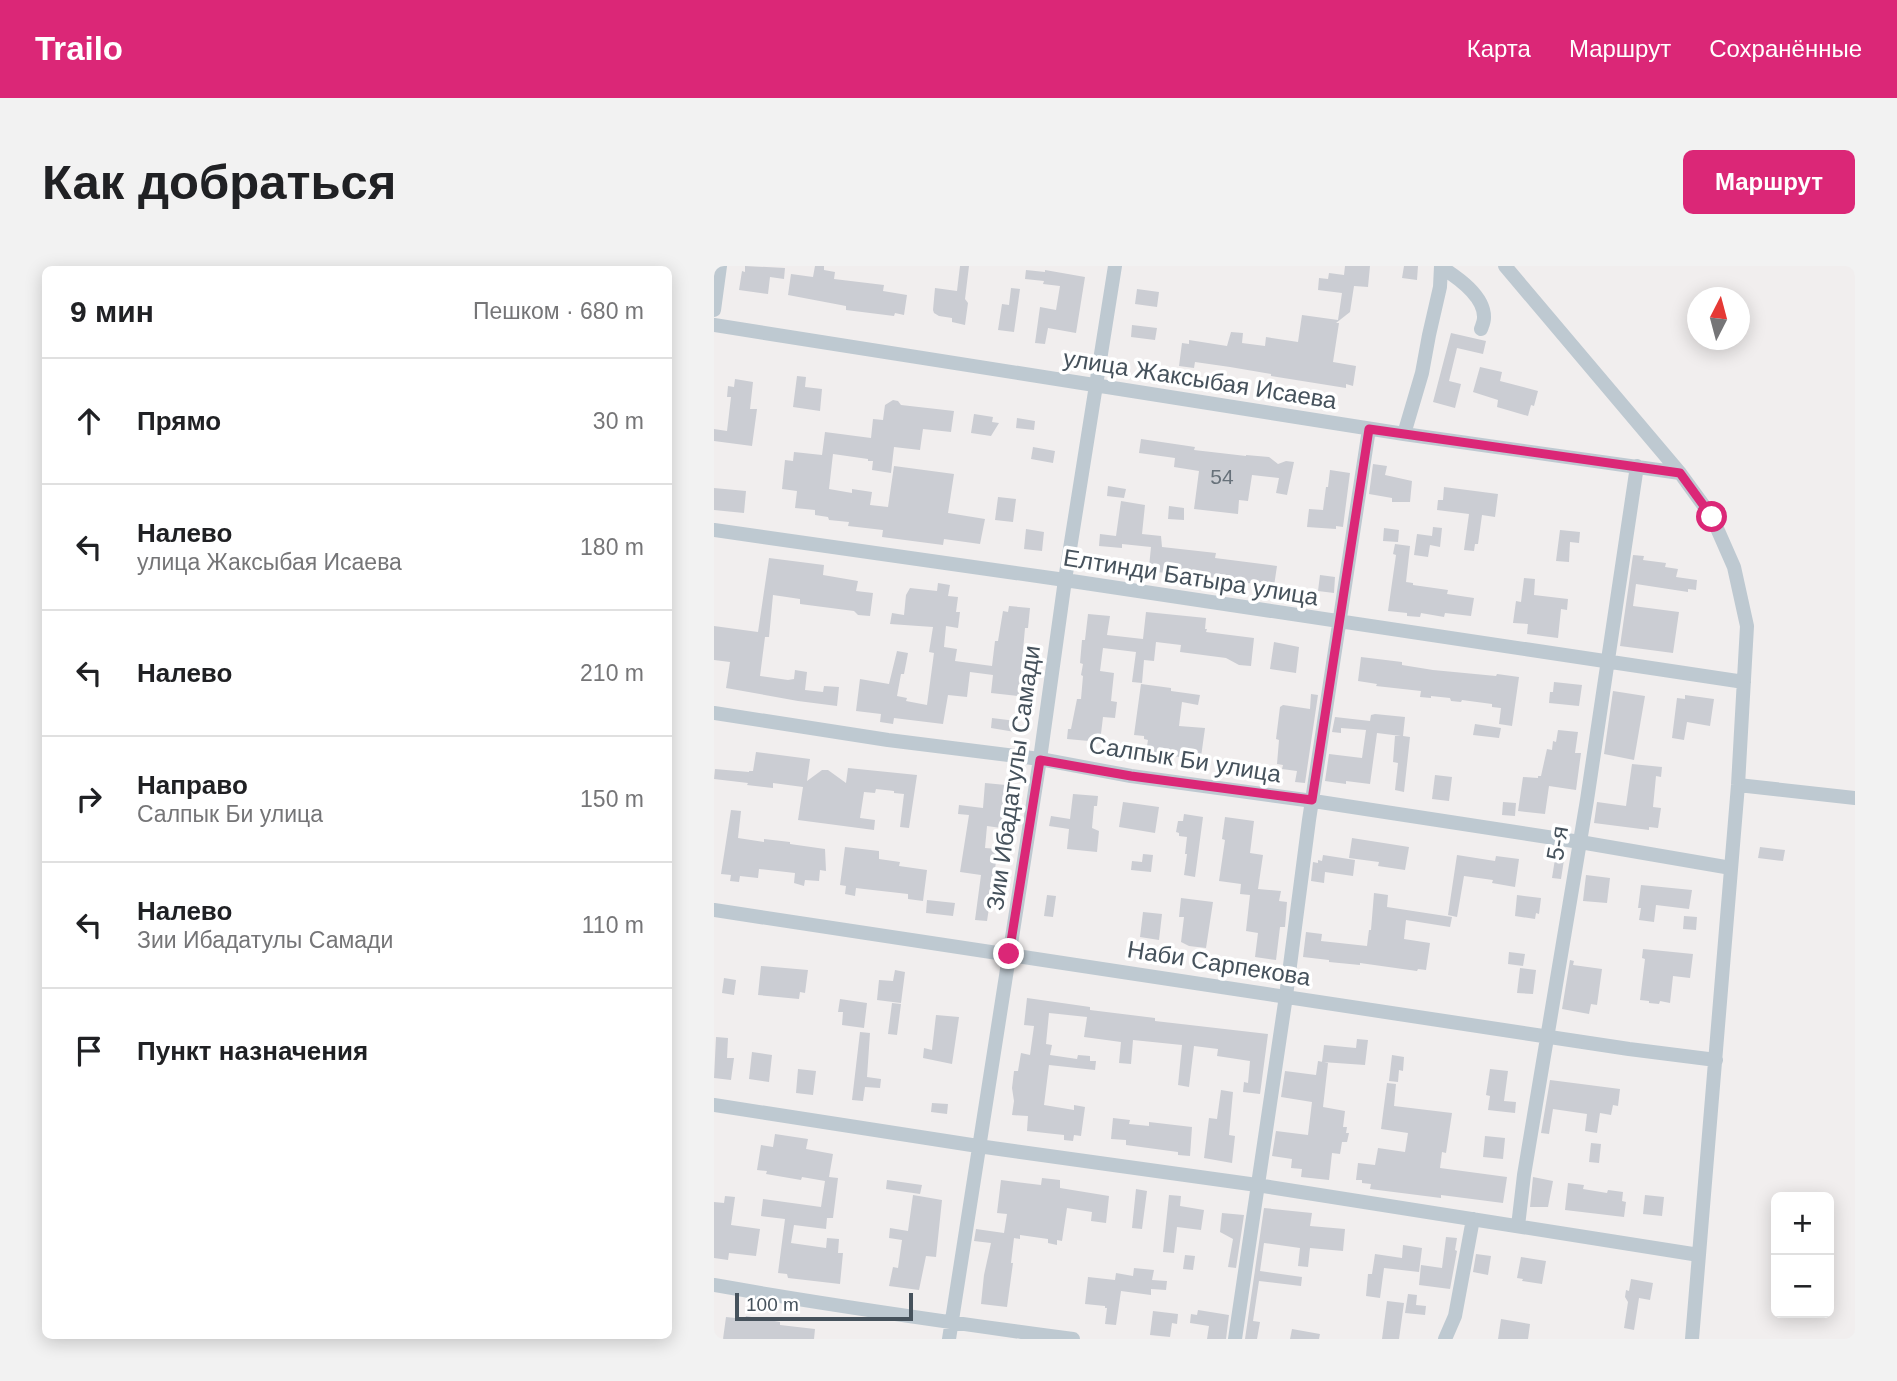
<!DOCTYPE html>
<html lang="ru">
<head>
<meta charset="utf-8">
<style>
  :root { --surface:#fff; --page:#f2f2f2; --text:#202124; --muted:#757577; --line:#e0e0e0; --accent:#db2777 }
  body { margin:0; font-family:Helvetica,sans-serif; background:var(--page); color:var(--text) }
  .controls { position:absolute; right:21px; bottom:21px; display:grid; overflow:hidden; border-radius:10px; box-shadow:0 4px 18px #0003 }
  .controls button { width:63px; height:63px; display:grid; place-items:center; padding:0; border:0; border-bottom:2px solid var(--line); background:var(--surface); color:var(--text); font:35px sans-serif }
  .compass { position:absolute; left:973px; top:21px; width:63px; height:63px; border-radius:50%; background:var(--surface); box-shadow:0 4px 18px #0003; rotate:6deg }
  .scale { position:absolute; left:21px; bottom:18px; width:178px; box-sizing:border-box; padding-left:7px; border:4px solid #46525c; border-top:0; font-size:19px; line-height:24px; white-space:nowrap; color:#46525c; -webkit-text-stroke:5px #fff; paint-order:stroke }
  .stop { position:absolute; width:21px; height:21px; margin:-16px; border:5px solid #db2777; border-radius:50%; background:#fff }
  .stop.end { background:#db2777; border-color:#fff; box-shadow:0 2px 7px #0008 }
  .list { margin:0; padding:0; list-style:none }
  h2 { display:flex; justify-content:space-between; align-items:center; height:91px; margin:0; padding:0 28px; font-size:30px }
  h2 small { font-size:23px; font-weight:400; color:var(--muted) }
  .list li { display:grid; grid-template-columns:46px 1fr auto; gap:21px; align-items:center; box-sizing:border-box; height:126px; padding:0 28px; border-top:2px solid var(--line) }
  .list b { display:block; font-size:26px; white-space:nowrap }
  .list p { margin:0; font-size:23px; white-space:nowrap; color:var(--muted) }
  .list em { font-size:23px; font-style:normal; color:var(--muted) }
  .icon { flex:none; width:38px; height:38px; fill:none; stroke:currentColor; stroke-width:2; stroke-linecap:round; stroke-linejoin:round }
  .map { position:relative; flex:none; width:1141px; height:1073px; overflow:hidden; border-radius:10px }
  header { display:flex; align-items:center; gap:42px; box-sizing:border-box; height:98px; padding:0 35px; background:var(--accent); color:#fff }
  header strong { font-size:33px }
  nav { display:flex; gap:38px; margin-inline-start:auto; font-size:24px }
  .intro { display:flex; align-items:center; justify-content:space-between; box-sizing:border-box; height:168px; padding:0 42px }
  h1 { margin:0; font-size:49px }
  .button { padding:18px 32px; border-radius:10px; background:var(--accent); color:#fff; font-size:24px; font-weight:700 }
  main { display:flex; gap:42px; padding:0 42px }
  aside { flex:1; background:var(--surface); border-radius:10px; box-shadow:0 4px 18px #0003 }
  .map>svg:first-child { display:block }
  .building { fill:#cbcdd3 }
  .lines { fill:none; stroke-linecap:round; stroke-linejoin:round }
  .minor { stroke:#bec9d1; stroke-width:14 }
  .route { stroke:#db2777; stroke-width:9 }
  .labels { text-anchor:middle; dominant-baseline:central; stroke-width:7; stroke-linejoin:round; paint-order:stroke }
  .number-label { font-size:21px; fill:#67717a }
  .street-label { font-size:24px; fill:#46525c; stroke:#fff }
</style>
</head>
<body>
<header>
<strong>Trailo</strong>
<nav><a>Карта</a><a>Маршрут</a><a>Сохранённые</a></nav>
</header>
<div class="intro"><h1>Как добраться</h1><a class="button">Маршрут</a></div>
<main>
<aside>
<h2>9 мин<small>Пешком · 680 m</small></h2>
<ul class="list">
<li><svg class="icon" aria-label="ahead" viewBox="0 0 24 24"><path d="M12 20V5M6 11l6-6 6 6"/></svg><div><b>Прямо</b></div><em>30 m</em></li>
<li><svg class="icon" aria-label="left" viewBox="0 0 24 24"><path d="M17 20v-9H6M10 6l-5 5 5 5"/></svg><div><b>Налево</b><p>улица Жаксыбая Исаева</p></div><em>180 m</em></li>
<li><svg class="icon" aria-label="left" viewBox="0 0 24 24"><path d="M17 20v-9H6M10 6l-5 5 5 5"/></svg><div><b>Налево</b></div><em>210 m</em></li>
<li><svg class="icon" aria-label="right" viewBox="0 0 24 24"><path d="M7 20v-9h11M14 6l5 5-5 5"/></svg><div><b>Направо</b><p>Салпык Би улица</p></div><em>150 m</em></li>
<li><svg class="icon" aria-label="left" viewBox="0 0 24 24"><path d="M17 20v-9H6M10 6l-5 5 5 5"/></svg><div><b>Налево</b><p>Зии Ибадатулы Самади</p></div><em>110 m</em></li>
<li><svg class="icon" aria-label="arrive" viewBox="0 0 24 24"><path d="M6 21V4h12l-3 4 3 4H6"/></svg><div><b>Пункт назначения</b></div></li>
</ul>
</aside>
<div class="map">
<svg width="1141" height="1073" viewBox="0 0 1141 1073">
  <rect width="100%" height="100%" fill="#f1eeee"/>
  <!-- building -->
  <path class="building" d="M31 0 71 2 70 13 56 11 54 28 25 24 28 5 31 6Z
    M101 0H110V4L121 6 120 13 170 19 169 25 193 29 190 49 181 47 180 50 132 44V40L74 29 77 8 99 11Z
    M246 0H255L251 33 254 37 251 59 238 56V52L225 50 220 47 219 44 221 22 243 25Z
    M631 0H656L654 21 640 20 636 46 622 57H625L619 96 642 100 639 120 632 118V122L557 110V108L516 101 481 96 480 102 465 100 468 77 475 78V74L513 80 517 66 529 67 528 77 551 80 552 71 584 76 588 49 624 54 628 27 604 24 605 12 614 13 615 7 630 9Z
    M690 0H704L703 14 688 12Z
    M312 4 331 6V4L371 11 362 67 334 62 331 78 321 77 326 41 342 44 346 20 329 18 330 15 311 13Z
    M297 22 306 23 300 66 284 64 288 38 295 39Z
    M423 23 445 26 443 41 421 38Z
    M418 59 443 62 441 74 417 71Z
    M737 67 772 75 769 88 743 82 735 115 747 118 741 142 719 136Z
    M766 101 788 106 786 115 824 125 820 140 817 139 814 150 783 141 784 134 759 126Z
    M83 110 92 111 91 121 108 123 106 145 79 141Z
    M21 113 39 116 36 143H43L38 180 0 175V163L13 165 17 131H13L14 120 20 121Z
    M179 134 184 135 187 139 240 145 237 166 209 163 206 184 180 181 177 207 158 204 159 195H154V193L119 188 115 223 138 227V223L158 226 156 239 174 241 180 200 240 208 234 247 271 253 266 278 230 273 229 279 168 271 169 264 134 260 135 256 115 254 114 251 101 249V244L81 242 83 225 68 223 71 194 79 195 80 186 108 189 111 166 157 172 159 153 169 154 171 139Z
    M260 148 279 151 278 156 285 157 277 170 257 167Z
    M303 152 321 155 320 164 302 162Z
    M427 173 481 181 480 184 532 190V189L555 191 564 198 572 195 580 196 573 229 562 227 565 212 538 209 534 235 525 234 524 248 480 243 485 205 460 201 461 192 425 187Z
    M319 181 341 185 339 197 317 193Z
    M659 198 673 200 671 209 698 215 696 236H678V232L655 228Z
    M616 204 636 207 629 261 622 260V263L593 261 595 243 609 244 612 221H614Z
    M394 220 412 223 410 232 393 230Z
    M730 221 784 228 781 251 768 249 764 278H761L760 285 750 284 755 248 723 244 724 234H729Z
    M0 222 32 225 30 247 0 244Z
    M284 231 302 233 299 256 281 254Z
    M407 235 431 239 428 268 447 270 448 281 502 287 501 292 563 300 560 320H558V325L543 323 544 318 515 315V313L495 311V313L483 312 484 310 442 306V312L417 309 418 299 435 301 437 281 408 278V282L385 280 386 268 402 270Z
    M455 240 470 242V254L454 253Z
    M719 261 728 262 726 281 716 279 714 291 700 289 703 268 718 270Z
    M670 262 685 264 684 276 669 275Z
    M312 263 330 266 328 285 310 283Z
    M846 264 866 266 865 277 856 276 855 296 842 295Z
    M681 278 696 280 692 316 699 317V319L734 324 733 328 760 332 757 350 731 347 730 351 707 347 706 351 693 350V347L674 345 682 289 679 288Z
    M919 289 930 290 929 294 952 297 951 301 964 303 962 311 983 314 982 324 974 323V326L922 318 919 340 965 346 959 387 906 380Z
    M55 292 110 299 109 309 144 315 142 325 159 327 156 350 144 349 140 345 86 338V333L59 329 55 371H51L46 410 74 414 80 413 81 404 93 406 91 424 109 426 110 420 125 421 123 440 84 435 12 422 16 396 0 394V360L44 366Z
    M606 309 621 311 620 327 604 325Z
    M810 312 821 313 820 329 854 333 853 344 847 343 844 372 813 368 814 358 799 357 802 335 807 336Z
    M224 317 236 319 234 330 244 331 242 346H246L244 362 232 360 230 381 243 383 241 395 278 400 281 375H284L289 345 294 346 295 340 316 342 314 362H311L305 430 277 427 279 409 256 406 253 431 234 429 229 458 180 452 179 458 166 456 167 448 142 445 146 413 175 418 183 385 194 387 190 408H187L183 430 193 432 192 435 213 439 220 387 215 386 219 361 176 358 178 347 190 349 192 329 196 322 223 325Z
    M432 346 492 352 491 363H493L492 366 540 372 537 400 525 399 512 392 466 386 467 379 442 376 440 395 430 394 428 417 418 416 422 386 389 382 386 405 400 407 397 435 403 436 401 452 389 451 386 476 353 473 354 463H357L363 433H367L369 410 367 409 369 398 366 397 368 374H371L374 348 396 350 393 369 429 373Z
    M560 376 585 381 582 407 556 403Z
    M647 391 688 396V399L719 404 782 410 783 408 805 411 798 460 785 458 787 442 778 441V438L748 434 747 436 737 435 736 432 717 430V432L706 431 707 425 662 420 663 418 644 415Z
    M840 416 868 419 865 440 835 437 836 426H839Z
    M427 418 457 422V425L486 429 484 439 468 436 465 460 491 462 487 491 468 489V491L453 490 451 496 431 492 434 474 430 473V470L420 469Z
    M899 425 931 430 920 494 890 488Z
    M597 428 604 429 591 517 581 516 583 505 568 503 569 499 563 498 565 474 562 473 566 441 569 439 596 443Z
    M971 429 1000 433 996 460 973 456 970 474 958 472 963 432 971 433Z
    M661 448 691 451 689 470 696 471 690 526 681 524 684 497 679 496 681 470H687L663 467 656 518 632 515V518L611 515 615 488 648 492 652 464 627 462V467L618 466 621 451 656 455 657 449Z
    M278 452 302 455 301 466 277 462Z
    M761 458 787 462 785 472 759 469Z
    M844 464 864 466 861 487H867L862 524 835 520 831 548 804 545 809 511 824 512V510H827L833 483 838 484 839 475 842 476Z
    M42 486 96 493 93 515 108 504H114L132 517 134 502 203 509 195 562 186 561 190 528 180 527V525L162 523 161 527 150 526 146 552 161 554 160 564 84 554 89 521 59 517V522L33 519 34 517 0 513 1 503 35 506V505H39Z
    M918 498 948 501 947 511 942 510 939 541 947 542 944 562 935 561V564L880 557 883 536 912 540Z
    M721 509 738 511 735 535 718 533Z
    M271 517 292 519 287 562 273 560 271 582 284 583 273 655 261 654 267 609 246 606 255 549 244 548 245 539 269 542Z
    M359 528 384 530 383 540H380L378 562 385 565 383 586 353 583 355 563 335 560 337 550 356 553Z
    M409 536 445 541 441 567 405 561Z
    M789 536 802 537 801 550 788 549Z
    M17 544 27 545 24 572 50 576V573L76 576V578L111 583 112 605 106 604 105 615 91 614 90 620 80 617 81 607 45 603 44 612 26 610 25 616 16 615 17 609 7 608Z
    M470 548 489 551 481 611 470 609 473 588H471L473 571 465 570V567L462 566 464 555H469Z
    M511 551 540 555 536 587 549 589 544 623 567 625 565 635 573 636 571 661H566L562 694 541 691 544 667 532 665 536 629 526 628 527 618 505 615 511 574 508 573Z
    M638 572 695 581 691 604 664 600 665 596 635 592Z
    M131 581 165 585V593L186 596 185 600 213 604 209 635 194 633V628L150 623 142 622 141 630 131 628 132 620 126 619Z
    M1046 581 1071 584 1069 595 1044 592Z
    M429 588 439 589 437 606 417 604 418 595 428 596Z
    M609 589 641 594 639 610 611 606 610 617 597 615 599 596 604 597V594L608 595Z
    M743 589 781 595 782 590 805 593 801 621 778 617 779 614 750 610 743 651 734 649Z
    M841 593 850 594 847 613 838 612Z
    M872 609 896 612 893 637 869 635Z
    M927 619 978 624 975 643 942 639 940 656 925 654 927 642H924Z
    M660 627 674 629 673 641 738 651 736 661 692 654 690 673 716 677 712 704 704 703 703 705 646 697V699L615 696V694L589 691 592 666 608 668 607 675 653 680 655 664H657Z
    M333 629 342 630 339 651 330 650Z
    M803 629 827 632 825 648 822 647 821 653 801 650Z
    M467 632 499 636 492 682 475 680 467 676 470 651H465Z
    M213 634 241 637 239 650 212 647Z
    M429 646 448 648 445 674 426 671Z
    M970 650 983 651 982 664 969 663Z
    M929 683 979 688 976 712 959 710 956 737 946 735 945 738 935 737V735L926 734 931 693 928 692Z
    M795 686 811 688 809 700 794 698Z
    M856 694 860 695 859 699 888 703 883 739 877 738 875 748 848 743Z
    M47 700 94 704 91 727 86 726 85 733 44 729Z
    M806 702 822 704 819 728 803 727Z
    M181 704 191 706 187 737 163 734 165 714 179 715Z
    M10 712 22 714 20 729 8 727Z
    M313 732 376 741V744L441 752V755L554 768 546 828 529 826 530 816 534 817 536 795 503 790 504 783 480 780 475 821 464 819 468 779 419 774 417 798 405 797 407 776 370 771 373 751 335 747 332 778 338 779 336 789 363 793 364 789 376 790V795H382L381 804 335 799 330 839 360 844V839L371 841 367 870 360 869 359 875 350 874V869L313 865 314 850 298 849 300 835 298 822 300 805H304L307 787 316 789 320 760 310 759Z
    M126 733 153 737 150 762 128 759 129 746H124Z
    M178 737 187 738 183 769 174 768Z
    M222 749 245 751 238 798 209 792 210 782 218 784Z
    M146 766 156 767 153 811 167 813 166 822 151 821 149 835 138 834Z
    M2 771 14 772 13 792H20L17 814 0 812Z
    M643 773 654 774 651 799 608 796 610 779 642 782Z
    M38 786 58 789 55 816 35 813Z
    M678 789 690 791 689 805 685 804 684 816 675 815Z
    M604 795 614 797 609 841 631 845 629 861H633L632 867H635L633 876H628L626 888 618 887 615 914 587 911 588 903 577 902 578 893 558 890 562 865 594 869 598 836 567 831 571 805 602 809Z
    M84 803 102 805 99 829 82 827Z
    M776 803 794 805 790 835 802 836 801 847 774 844 776 830 772 829Z
    M836 814 906 823 904 840 899 839 897 849 886 847 883 867 871 865 873 848 839 843 835 868 827 867Z
    M673 817 682 818 680 840 738 847 732 887 728 886 726 902 793 911 789 937 727 929V932L656 923 657 918 648 917V914H642L644 897 661 899 664 882 691 886 694 867 667 863Z
    M507 824 519 826 515 869 521 870 518 897 490 892 495 852 503 853Z
    M218 837 234 838 233 848 217 846Z
    M399 852 416 854 415 858 435 860V856L478 861 476 890 464 889V886L412 879V874L397 873Z
    M61 868 94 873 92 883 119 888 115 911 124 912 119 952H113L112 963 80 959 77 977 112 982 113 972 125 973 124 987H129L126 1018 74 1012 73 1008 64 1007 71 953 47 950 49 933 107 941 111 915 88 911 87 914 52 908 53 905 43 904 47 879 59 881Z
    M771 870 791 872 789 893 769 891Z
    M877 877 887 878 885 897 875 896Z
    M819 911 839 915 834 941H816Z
    M328 912 346 914V922L395 930 392 957 377 955 378 946 353 942 348 975 343 974V979L334 977V973L306 969V973L300 972 297 997H299L293 1041 267 1038 270 1009 277 977 260 975 262 963 290 967 293 948 283 947 287 914 327 919Z
    M173 914 208 919 206 928 172 923Z
    M854 917 870 919 869 923 893 927 894 924 909 926 908 935 912 936 910 951 851 944Z
    M422 923 433 925 428 963 418 962Z
    M199 929 228 934 222 991 212 990 205 1024 175 1020 179 1001 184 1002 188 974 175 972 176 962 194 965Z
    M455 929 467 930 466 940 490 944 487 964 463 961 460 987 449 986Z
    M931 929 950 931 948 950 929 948Z
    M11 930 21 931 17 959 46 963 42 990 15 987 14 994 0 992V936L10 937Z
    M550 942 598 947 596 960 631 963 629 985 596 982 594 1001 584 1000 586 982 550 977 546 1005 588 1011 587 1020 545 1015 539 1055 546 1056 543 1073H531Z
    M508 947 530 949 522 1002 514 1001 519 973 506 966Z
    M732 971 743 972 741 984 743 985 736 1023 705 1019 707 999 728 1002Z
    M689 979 708 982 705 1006 670 1002 666 1032 652 1030 654 1008H658L661 988 688 992Z
    M762 988 777 990 774 1009 759 1006Z
    M471 989 481 990 479 1004 469 1003Z
    M807 991 832 995 828 1018 808 1015 809 1013 803 1012Z
    M420 1002 440 1004 438 1014 453 1015 452 1024 437 1023V1029L407 1025 402 1059 391 1058 393 1042H391V1040L371 1038 374 1011 401 1014 402 1007 419 1010Z
    M917 1013 939 1017 936 1034 925 1032 920 1064 910 1062 914 1036 911 1031 912 1024 915 1025Z
    M694 1028 703 1029 702 1039 712 1040 711 1049 691 1047Z
    M673 1035 690 1037 685 1073H668Z
    M484 1044 515 1049 512 1073H493L495 1060 476 1057 477 1048 483 1049Z
    M439 1045 464 1048 463 1058 458 1057 456 1071 436 1069Z
    M32 1050 66 1056V1059L101 1063 100 1073H9L12 1051 31 1053Z
    M787 1053 816 1058 814 1073H784Z
    M578 1063 606 1068 605 1073H576Z"/>
  <g class="lines">
    <!-- minor -->
    <path class="minor" d="M791 0 966 207 998 251 1020 301 1033 360 1024 519 978 1073
      M727 1C743 11 771 30 770 52 770 56 768 60 767 63
      M0 44 6 0
      M0 59 690 168 966 207
      M690 168 708 107 715 69 726 21 727 0
      M0 264 351 314 1030 416
      M0 447 174 474 326 493 417 510 606 536 866 576 1017 602
      M1024 519 1141 532
      M0 644 915 783 1002 794
      M0 839 264 880 543 919 985 989
      M804 960 810 909 873 534 923 200
      M0 1019C119 1040 239 1057 359 1073
      M235 1073 326 493 351 314 401 0
      M521 1073 572 730 595 554 655 163
      M731 1073 741 1050 759 953"/>
  </g>
  <g class="lines">
    <!-- route -->
    <path class="route" d="M295 688 326 494 417 510 598 534 655 163 966 207 998 251"/>
  </g>
  <g class="labels">
    <!-- number labels -->
    <g class="number-label">
      <text x="508" y="210">54</text>
    </g>
    <!-- street labels -->
    <g class="street-label">
      <text transform="translate(486 113) rotate(9)">улица Жаксыбая Исаева</text>
      <text transform="translate(477 311) rotate(9)">Елтинди Батыра улица</text>
      <text transform="translate(471 493) rotate(9)">Салпык Би улица</text>
      <text transform="translate(299 512) rotate(-82)">Зии Ибадатулы Самади</text>
      <text transform="translate(843 577) rotate(-80)">5-я</text>
      <text transform="translate(505 697) rotate(9)">Наби Сарпекова</text>
    </g>
  </g>
</svg>
<div class="controls">
<button>+</button>
<button>−</button>
</div>
<svg class="compass" viewBox="-18 -18 36 36"><path d="M0-13l5 13h-10z" fill="#e53935"/><path d="M0 13l5-13h-10z" fill="#757577"/></svg>
<div class="scale">100 m</div>
<div class="stop" style="left:998px;top:251px"></div>
<div class="stop end" style="left:295px;top:688px"></div>
</div>
</main>
</body>
</html>
